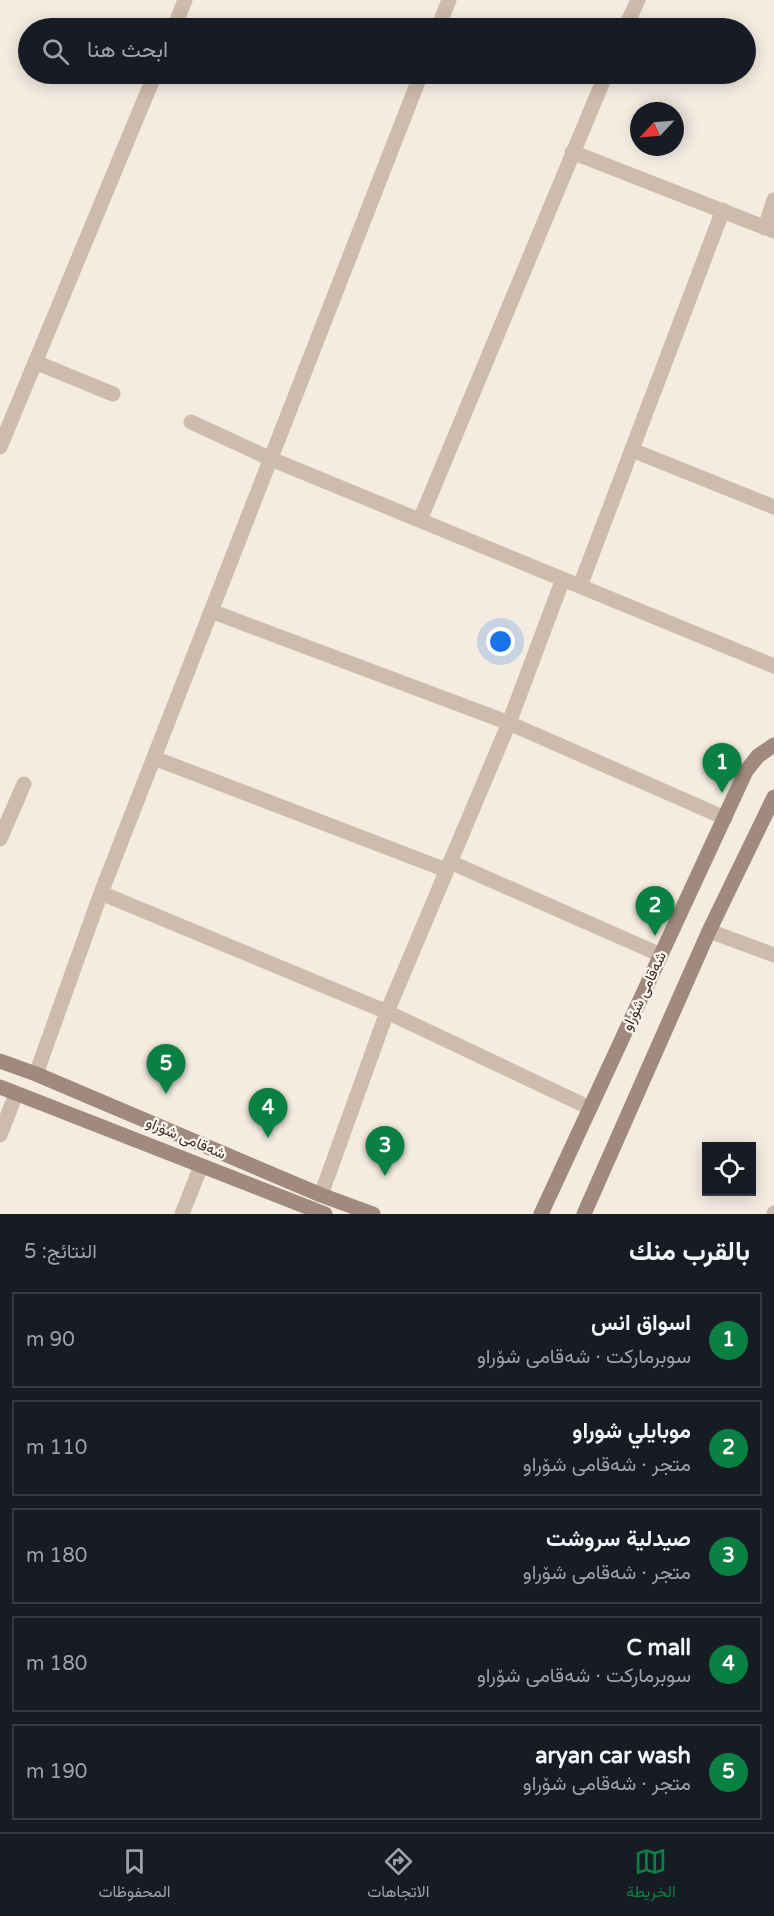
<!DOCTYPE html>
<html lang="ar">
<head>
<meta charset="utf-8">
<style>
  :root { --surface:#171b24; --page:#242831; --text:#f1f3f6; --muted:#9ea1a6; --line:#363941; --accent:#0b8043 }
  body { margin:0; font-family:"Varela Round",Vazirmatn,sans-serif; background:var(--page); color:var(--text); direction:rtl }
  .controls { position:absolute; right:18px; bottom:18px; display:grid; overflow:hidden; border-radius:0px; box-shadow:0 3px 15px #0003 }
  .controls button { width:54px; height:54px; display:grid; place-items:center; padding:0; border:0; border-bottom:2px solid var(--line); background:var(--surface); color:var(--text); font:30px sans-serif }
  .compass { position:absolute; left:630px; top:102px; width:54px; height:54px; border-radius:50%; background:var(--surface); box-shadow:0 3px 15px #0003; rotate:244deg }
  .you { position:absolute; left:501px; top:642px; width:21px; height:21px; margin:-15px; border:4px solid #fff; border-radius:50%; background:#1a73e8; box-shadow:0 0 0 9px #1a73e833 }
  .badge { display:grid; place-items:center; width:39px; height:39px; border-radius:50%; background:var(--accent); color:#fff; font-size:20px; font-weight:700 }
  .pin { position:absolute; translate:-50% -50px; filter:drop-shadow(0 2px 3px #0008) }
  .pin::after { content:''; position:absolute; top:32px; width:21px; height:18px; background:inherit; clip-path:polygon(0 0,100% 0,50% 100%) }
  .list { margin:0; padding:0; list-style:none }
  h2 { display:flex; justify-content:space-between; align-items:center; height:78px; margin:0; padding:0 24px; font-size:26px }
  h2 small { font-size:20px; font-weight:400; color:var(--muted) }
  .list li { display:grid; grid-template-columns:39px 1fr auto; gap:18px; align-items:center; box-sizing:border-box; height:96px; margin:0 12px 12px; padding:0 12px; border:2px solid var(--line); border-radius:0px }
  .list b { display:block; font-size:22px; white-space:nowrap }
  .list p { margin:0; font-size:20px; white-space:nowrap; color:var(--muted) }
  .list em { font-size:20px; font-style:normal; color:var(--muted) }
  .icon { flex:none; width:33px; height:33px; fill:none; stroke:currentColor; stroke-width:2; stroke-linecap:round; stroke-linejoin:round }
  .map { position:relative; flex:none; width:774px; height:1214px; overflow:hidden; direction:ltr }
  .search { position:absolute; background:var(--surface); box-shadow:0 3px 15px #0003; left:18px; right:18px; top:18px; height:66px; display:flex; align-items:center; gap:15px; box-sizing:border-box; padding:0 21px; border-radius:33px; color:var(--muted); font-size:22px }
  .sheet { height:618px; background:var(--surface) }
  nav { display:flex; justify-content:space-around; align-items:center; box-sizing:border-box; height:84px; border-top:2px solid var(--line); background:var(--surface); font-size:16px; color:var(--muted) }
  nav a { display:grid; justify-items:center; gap:3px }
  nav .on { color:var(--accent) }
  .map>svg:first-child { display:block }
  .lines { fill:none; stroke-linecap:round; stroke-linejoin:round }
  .street { stroke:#cdbbac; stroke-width:15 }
  .secondary { stroke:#a18a7d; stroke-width:15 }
  .labels { text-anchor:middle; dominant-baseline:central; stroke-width:4.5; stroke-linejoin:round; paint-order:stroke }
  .street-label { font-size:15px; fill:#3b302b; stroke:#fbf5ee }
</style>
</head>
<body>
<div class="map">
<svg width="774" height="1214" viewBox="0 0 774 1214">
  <rect width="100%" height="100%" fill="#f4ebe1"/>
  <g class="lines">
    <!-- street -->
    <path class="street" d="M174 28 185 0
      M438 28 449 0
      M625 28 638 0
      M572 152 774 231
      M765 228 774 200
      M35 362 113 394
      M191 422 271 459 774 666
      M0 447 155 74
      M632 450 774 507
      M420 520 606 74
      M580 586 723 210
      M211 611 509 723 725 818
      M154 758 446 870
      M0 839 24 784
      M450 862 661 955
      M101 893 387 1012 590 1108
      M709 931 774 955
      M36 1074 101 893 421 74
      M0 1135 16 1094
      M321 1195 387 1012 509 723 563 579
      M182 1214 201 1166
      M774 1214V1213"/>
    <!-- secondary -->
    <path class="secondary" d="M0 1061 36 1074 321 1195 373 1214
      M0 1087 325 1214
      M541 1214 746 771 758 756 774 745
      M584 1214 709 931 774 797"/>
  </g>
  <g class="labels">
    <!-- street labels -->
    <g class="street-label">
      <text transform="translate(644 991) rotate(-65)">شەقامی شۆراو</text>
      <text transform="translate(186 1138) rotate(23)">شەقامی شۆراو</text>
    </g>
  </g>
</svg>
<div class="controls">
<button><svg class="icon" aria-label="locate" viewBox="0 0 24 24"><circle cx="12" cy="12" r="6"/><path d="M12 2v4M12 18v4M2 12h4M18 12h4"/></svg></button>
</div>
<svg class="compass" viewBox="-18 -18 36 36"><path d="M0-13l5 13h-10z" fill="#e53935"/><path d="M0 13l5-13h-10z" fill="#9ea1a6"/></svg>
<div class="you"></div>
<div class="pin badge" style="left:722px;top:793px">1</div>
<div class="pin badge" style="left:655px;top:936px">2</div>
<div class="pin badge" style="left:385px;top:1176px">3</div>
<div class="pin badge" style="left:268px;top:1138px">4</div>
<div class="pin badge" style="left:166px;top:1094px">5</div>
<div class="search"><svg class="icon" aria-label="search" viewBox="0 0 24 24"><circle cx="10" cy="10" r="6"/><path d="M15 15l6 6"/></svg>ابحث هنا</div>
</div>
<section class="sheet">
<h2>بالقرب منك<small>النتائج: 5</small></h2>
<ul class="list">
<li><span class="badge">1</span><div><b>اسواق انس</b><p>سوبرماركت · شەقامی شۆراو</p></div><em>90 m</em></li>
<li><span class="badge">2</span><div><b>موبايلي شوراو</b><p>متجر · شەقامی شۆراو</p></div><em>110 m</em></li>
<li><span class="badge">3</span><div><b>صيدلية سروشت</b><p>متجر · شەقامی شۆراو</p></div><em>180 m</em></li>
<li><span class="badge">4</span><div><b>C mall</b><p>سوبرماركت · شەقامی شۆراو</p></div><em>180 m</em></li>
<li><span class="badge">5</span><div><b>aryan car wash</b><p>متجر · شەقامی شۆراو</p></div><em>190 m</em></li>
</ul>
</section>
<nav>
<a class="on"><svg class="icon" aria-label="map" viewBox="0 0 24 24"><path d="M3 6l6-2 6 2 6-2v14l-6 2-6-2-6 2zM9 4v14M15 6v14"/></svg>الخريطة</a>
<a><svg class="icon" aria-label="directions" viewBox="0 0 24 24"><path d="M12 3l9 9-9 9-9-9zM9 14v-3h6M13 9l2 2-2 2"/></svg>الاتجاهات</a>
<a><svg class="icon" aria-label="saved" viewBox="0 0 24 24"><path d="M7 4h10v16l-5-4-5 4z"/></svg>المحفوظات</a>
</nav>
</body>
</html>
